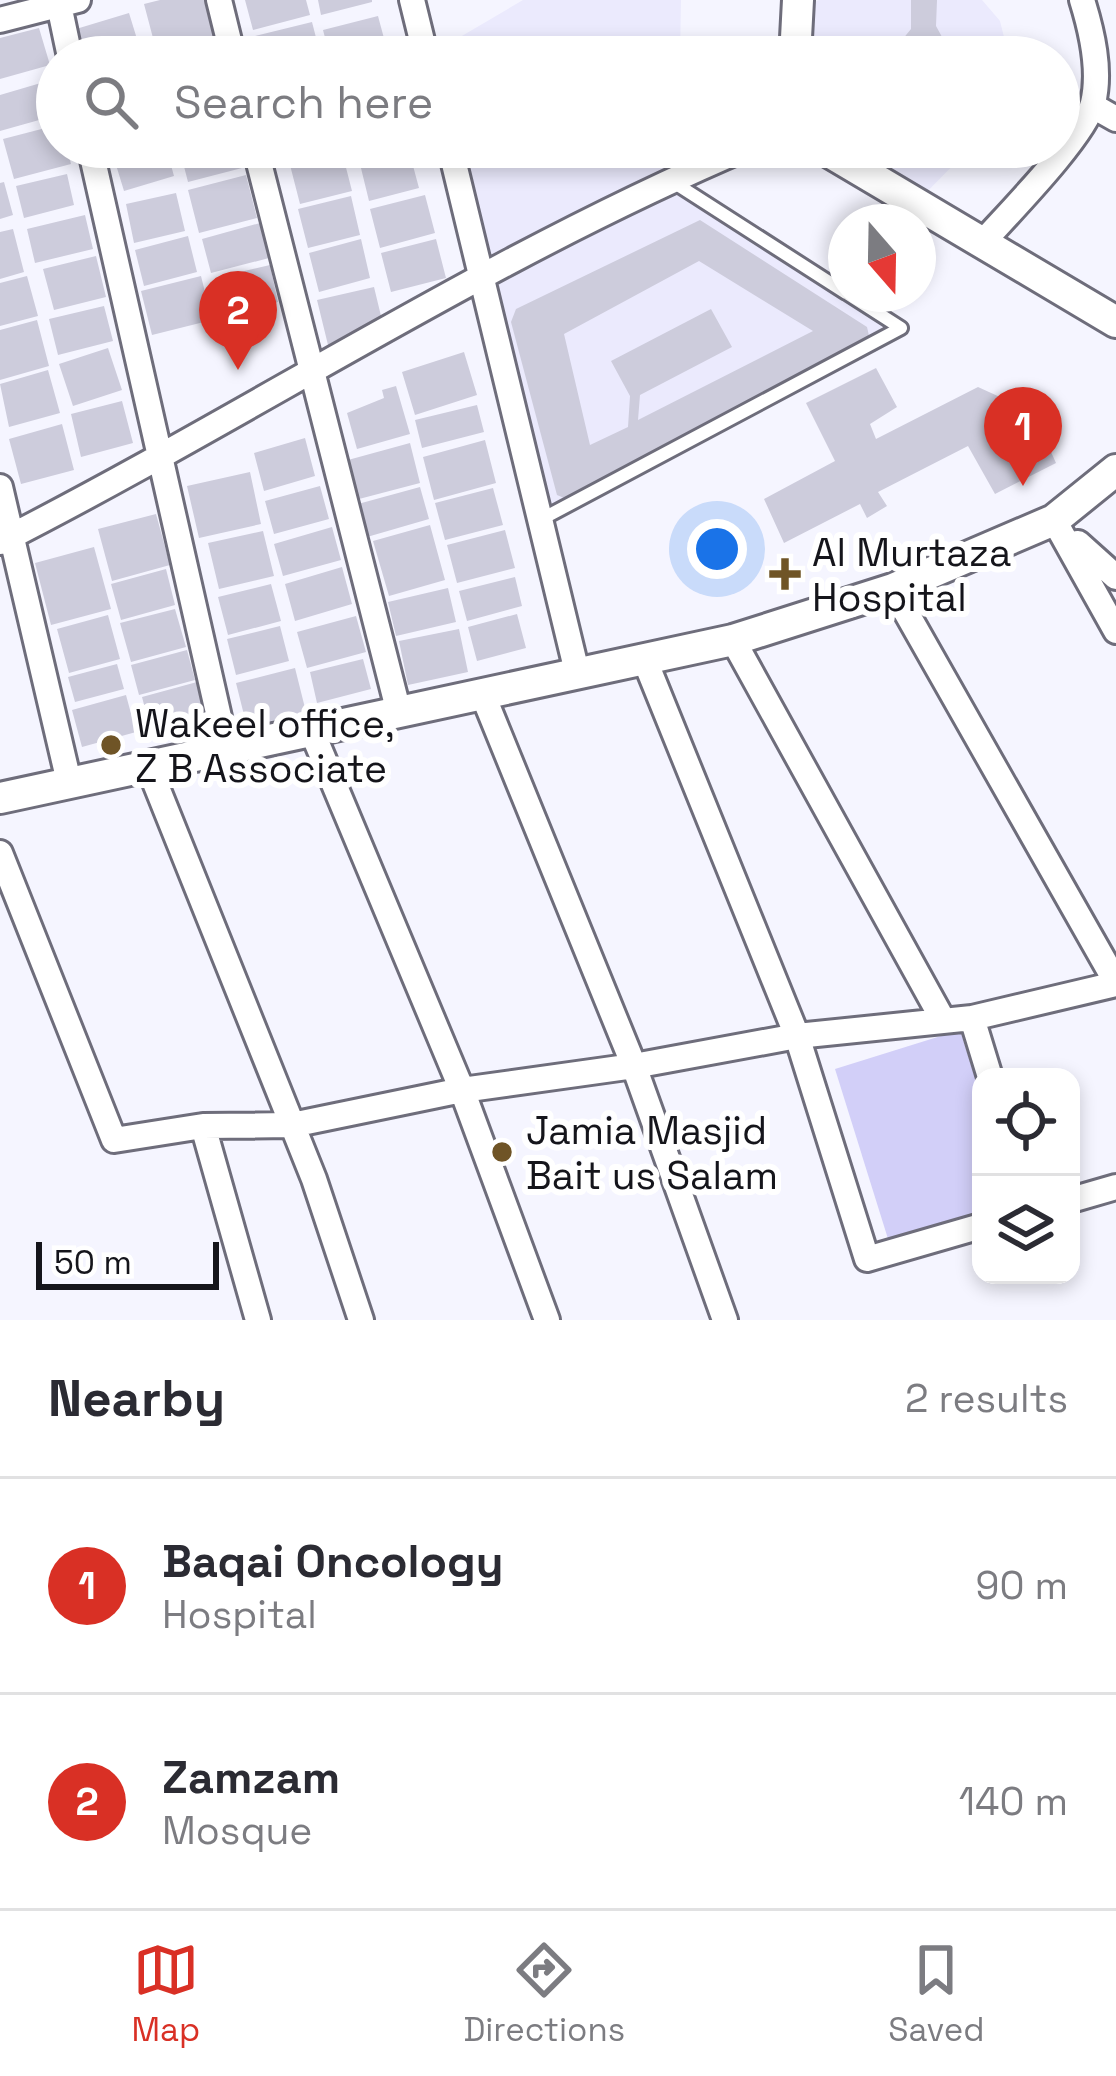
<!DOCTYPE html>
<html lang="en">
<head>
<meta charset="utf-8">
<style>
  :root { --surface:#fff; --page:#f2f2f3; --text:#2b2b33; --muted:#7c7c81; --line:#e1e1e2; --accent:#d93025 }
  body { margin:0; font-family:"Space Grotesk",sans-serif; background:var(--page); color:var(--text) }
  .controls { position:absolute; right:36px; bottom:36px; display:grid; overflow:hidden; border-radius:24px; box-shadow:0 6px 18px #0003 }
  .controls button { width:108px; height:108px; display:grid; place-items:center; padding:0; border:0; border-bottom:3px solid var(--line); background:var(--surface); color:var(--text); font:60px sans-serif }
  .compass { position:absolute; left:828px; top:204px; width:108px; height:108px; border-radius:50%; background:var(--surface); box-shadow:0 6px 18px #0003; rotate:160deg }
  .scale { position:absolute; left:36px; bottom:30px; width:183px; box-sizing:border-box; padding-left:12px; border:6px solid #15151b; border-top:0; font-size:33px; line-height:42px; white-space:nowrap; color:#15151b; -webkit-text-stroke:9px #fff; paint-order:stroke }
  .you { position:absolute; left:717px; top:549px; width:42px; height:42px; margin:-30px; border:9px solid #fff; border-radius:50%; background:#1a73e8; box-shadow:0 0 0 18px #1a73e833 }
  .badge { display:grid; place-items:center; width:78px; height:78px; border-radius:50%; background:var(--accent); color:#fff; font-size:39px; font-weight:700 }
  .pin { position:absolute; translate:-50% -99px; filter:drop-shadow(0 3px 6px #0008) }
  .pin::after { content:''; position:absolute; top:63px; width:42px; height:36px; background:inherit; clip-path:polygon(0 0,100% 0,50% 100%) }
  .list { margin:0; padding:0; list-style:none }
  h2 { display:flex; justify-content:space-between; align-items:center; height:156px; margin:0; padding:0 48px; font-size:51px }
  h2 small { font-size:39px; font-weight:400; color:var(--muted) }
  .list li { display:grid; grid-template-columns:78px 1fr auto; gap:36px; align-items:center; box-sizing:border-box; height:216px; padding:0 48px; border-top:3px solid var(--line) }
  .list b { display:block; font-size:45px; white-space:nowrap }
  .list p { margin:0; font-size:39px; white-space:nowrap; color:var(--muted) }
  .list em { font-size:39px; font-style:normal; color:var(--muted) }
  .icon { flex:none; width:66px; height:66px; fill:none; stroke:currentColor; stroke-width:2; stroke-linecap:round; stroke-linejoin:round }
  .map { position:relative; flex:none; width:1116px; height:1320px; overflow:hidden }
  .search { position:absolute; background:var(--surface); box-shadow:0 6px 18px #0003; left:36px; right:36px; top:36px; height:132px; display:flex; align-items:center; gap:30px; box-sizing:border-box; padding:0 42px; border-radius:66px; color:var(--muted); font-size:45px }
  .sheet { height:588px; background:var(--surface) }
  nav { display:flex; justify-content:space-around; align-items:center; box-sizing:border-box; height:168px; border-top:3px solid var(--line); background:var(--surface); font-size:33px; color:var(--muted) }
  nav a { display:grid; justify-items:center; gap:6px }
  nav .on { color:var(--accent) }
  .map>svg:first-child { display:block }
  .built { fill:#ebeafd }
  .green { fill:#d2cff8 }
  .building { fill:#cdccdc; fill-rule:evenodd }
  .lines { fill:none; stroke-linecap:round; stroke-linejoin:round }
  .service-casing { stroke:#6e6d7b; stroke-width:18 }
  .minor-casing { stroke:#6e6d7b; stroke-width:30 }
  .tertiary-casing { stroke:#6e6d7b; stroke-width:36 }
  .service { stroke:#fff; stroke-width:12 }
  .minor { stroke:#fff; stroke-width:24 }
  .tertiary { stroke:#fff; stroke-width:30 }
  .poi-dot { fill:#6f5426; stroke:#fff; stroke-width:4.5 }
  .labels { text-anchor:middle; dominant-baseline:central; stroke-width:12; stroke-linejoin:round; paint-order:stroke }
  .poi-label { font-size:39px; fill:#15151b; stroke:#fff; text-anchor:start }
</style>
</head>
<body>
<div class="map">
<svg width="1116" height="1320" viewBox="0 0 1116 1320">
  <rect width="100%" height="100%" fill="#f5f5ff"/>
  <!-- built -->
  <path class="built" d="M523 0H681L680 57H426Z
    M819 0H982L1000 21 1009 57H795L797 10Z
    M450 147H679L678 176 672 180 901 328 538 521Z
    M821 147H971L915 204Z"/>
  <!-- green -->
  <path class="green" d="M960 1030 981 1096V1213L889 1242 835 1069Z"/>
  <!-- building -->
  <path class="building" d="M160 0H204L216 46 158 57 144 4Z
    M245 0H306L310 15 253 30Z
    M318 0H372V2L321 15Z
    M911 0H937L936 26 953 57H888L911 29Z
    M129 13 141 52 84 57 76 29Z
    M378 16 389 57H330L323 30Z
    M312 22 321 57H261L255 36Z
    M39 28 50 65 0 79V38Z
    M51 80 57 115 0 131V95Z
    M57 125V147H67L71 164 14 179 3 139Z
    M140 147H166L174 176 124 191 113 155Z
    M179 147H236L242 168 188 182Z
    M354 147H391L392 149 356 158Z
    M409 151 419 188 369 201 360 164Z
    M342 152 352 191 300 204 290 165Z
    M67 174 74 205 24 218 16 186Z
    M246 175 257 218 199 233 188 190Z
    M4 182 13 215 0 219V183Z
    M176 193 185 231 134 243 126 204Z
    M425 195 435 233 380 248 370 209Z
    M351 196 360 235 308 248 298 209Z
    M85 215 93 249 35 263 27 229Z
    M700 220 867 327 870 340 569 500 557 495 511 322 516 309ZM699 261 813 331 638 420 640 395 732 347 711 309 611 361 630 396 628 427 590 445 564 334Z
    M260 223 269 258 211 273 202 239Z
    M13 229 24 272 0 279V232Z
    M188 236 197 272 144 286 135 250Z
    M361 239 370 278 319 292 309 253Z
    M436 239 446 278 391 292 381 253Z
    M96 256 106 297 54 310 43 269Z
    M270 265 278 302 223 315 215 278Z
    M27 276 38 316 0 326V283Z
    M201 276 212 320 152 335 141 291Z
    M374 287 381 316 328 345 317 300Z
    M104 306 113 341 58 355 49 319Z
    M37 320 49 366 0 380V330Z
    M108 348 122 390 73 406 59 364Z
    M464 352 477 395 415 415 402 372Z
    M876 368 897 407 870 424 876 439 978 387 1033 412 1056 463 995 494 968 446 878 492 887 506 867 518 860 504 784 543 764 499 835 461 806 403Z
    M48 370 60 413 9 427 0 384Z
    M396 386 410 434 357 449 347 413 384 398 382 390Z
    M122 401 133 443 81 457 71 414Z
    M477 405 484 432 422 448 415 420Z
    M62 424 74 470 21 484 9 439Z
    M305 438 315 476 264 491 254 453Z
    M485 440 496 483 434 500 423 457Z
    M410 443 420 483 359 499 348 460Z
    M250 472 261 524 199 538 187 486Z
    M320 486 329 519 274 534 265 501Z
    M420 487 429 519 367 537 358 504Z
    M493 488 503 525 445 540 435 503Z
    M156 514 170 565 112 581 98 529Z
    M430 525 445 580 389 596 373 541Z
    M332 527 341 560 283 576 274 544Z
    M505 530 515 568 457 583 447 545Z
    M263 531 274 576 219 589 208 543Z
    M94 547 111 609 51 625 35 563Z
    M342 567 352 604 295 621 285 584Z
    M166 569 175 605 121 620 111 584Z
    M515 577 522 606 467 621 459 591Z
    M271 584 281 621 228 635 218 597Z
    M448 588 456 622 396 636 388 602Z
    M175 609 186 647 131 662 120 623Z
    M517 614 526 648 477 661 468 627Z
    M108 615 120 659 69 673 57 629Z
    M356 616 366 652 307 668 297 632Z
    M280 626 289 661 236 675 227 639Z
    M459 629 468 672 408 685 399 641Z
    M187 650 195 680 139 695 131 665Z
    M363 659 371 689 317 703 310 672Z
    M117 664 124 689 75 702 68 677Z
    M295 668 306 712 247 727 236 683Z
    M197 682 207 716 151 731 142 697Z
    M126 695 136 732 82 747 72 710Z"/>
  <g class="lines">
    <defs>
      <path id="service" d="M670 180 846 293
        M540 520 901 328 848 294"/>
      <path id="minor" d="M58 0 70 57
        M219 0 233 57
        M412 0 426 57
        M0 20 78 0
        M1093 106 1116 119
        M90 147 226 748
        M255 147 398 709
        M450 147 577 672
        M981 244C1006 216 1085 136 1093 103 1101 70 1092 32 1082 0
        M0 487 69 782
        M1054 520 1116 631
        M0 542C251 414 488 257 748 147
        M1078 543 1116 577
        M893 589 1116 982
        M733 640 943 1020
        M644 658 797 1036 867 1259 981 1226
        M483 695 634 1066 725 1320
        M311 729 462 1090 547 1320
        M148 765 314 1179 361 1320
        M0 853 114 1140 203 1126 292 1125 462 1090 634 1066 797 1036 972 1018 1116 984
        M972 1018 990 1077
        M203 1126 258 1320
        M1071 1200 1116 1187"/>
      <path id="tertiary" d="M795 57 798 0
        M821 147 1116 322
        M0 798 733 640 893 589 1054 520 1116 470"/>
    </defs>
    <!-- service casing -->
    <use href="#service" class="service-casing"/>
    <!-- minor casing -->
    <use href="#minor" class="minor-casing"/>
    <!-- tertiary casing -->
    <use href="#tertiary" class="tertiary-casing"/>
    <!-- service -->
    <use href="#service" class="service"/>
    <!-- minor -->
    <use href="#minor" class="minor"/>
    <!-- tertiary -->
    <use href="#tertiary" class="tertiary"/>
  </g>
  <!-- markers -->
  <g class="poi-dot">
    <path d="M779 556h12v12h12v12h-12v12h-12v-12h-12v-12h12z"/>
    <circle cx="111" cy="745" r="12"/>
    <circle cx="502" cy="1152" r="12"/>
  </g>
  <g class="labels">
    <!-- poi labels -->
    <g class="poi-label">
      <text x="812" y="552">Al Murtaza<tspan x="812" dy="45">Hospital</tspan></text>
      <text x="135" y="723">Wakeel office,<tspan x="135" dy="45">Z B Associate</tspan></text>
      <text x="526" y="1130">Jamia Masjid<tspan x="526" dy="45">Bait us Salam</tspan></text>
    </g>
  </g>
</svg>
<div class="controls">
<button><svg class="icon" aria-label="locate" viewBox="0 0 24 24"><circle cx="12" cy="12" r="6"/><path d="M12 2v4M12 18v4M2 12h4M18 12h4"/></svg></button>
<button><svg class="icon" aria-label="layers" viewBox="0 0 24 24"><path d="M12 4l9 5-9 5-9-5zM3 14l9 5 9-5"/></svg></button>
</div>
<svg class="compass" viewBox="-18 -18 36 36"><path d="M0-13l5 13h-10z" fill="#e53935"/><path d="M0 13l5-13h-10z" fill="#7c7c81"/></svg>
<div class="scale">50 m</div>
<div class="you"></div>
<div class="pin badge" style="left:1023px;top:486px">1</div>
<div class="pin badge" style="left:238px;top:370px">2</div>
<div class="search"><svg class="icon" aria-label="search" viewBox="0 0 24 24"><circle cx="10" cy="10" r="6"/><path d="M15 15l6 6"/></svg>Search here</div>
</div>
<section class="sheet">
<h2>Nearby<small>2 results</small></h2>
<ul class="list">
<li><span class="badge">1</span><div><b>Baqai Oncology</b><p>Hospital</p></div><em>90 m</em></li>
<li><span class="badge">2</span><div><b>Zamzam</b><p>Mosque</p></div><em>140 m</em></li>
</ul>
</section>
<nav>
<a class="on"><svg class="icon" aria-label="map" viewBox="0 0 24 24"><path d="M3 6l6-2 6 2 6-2v14l-6 2-6-2-6 2zM9 4v14M15 6v14"/></svg>Map</a>
<a><svg class="icon" aria-label="directions" viewBox="0 0 24 24"><path d="M12 3l9 9-9 9-9-9zM9 14v-3h6M13 9l2 2-2 2"/></svg>Directions</a>
<a><svg class="icon" aria-label="saved" viewBox="0 0 24 24"><path d="M7 4h10v16l-5-4-5 4z"/></svg>Saved</a>
</nav>
</body>
</html>
